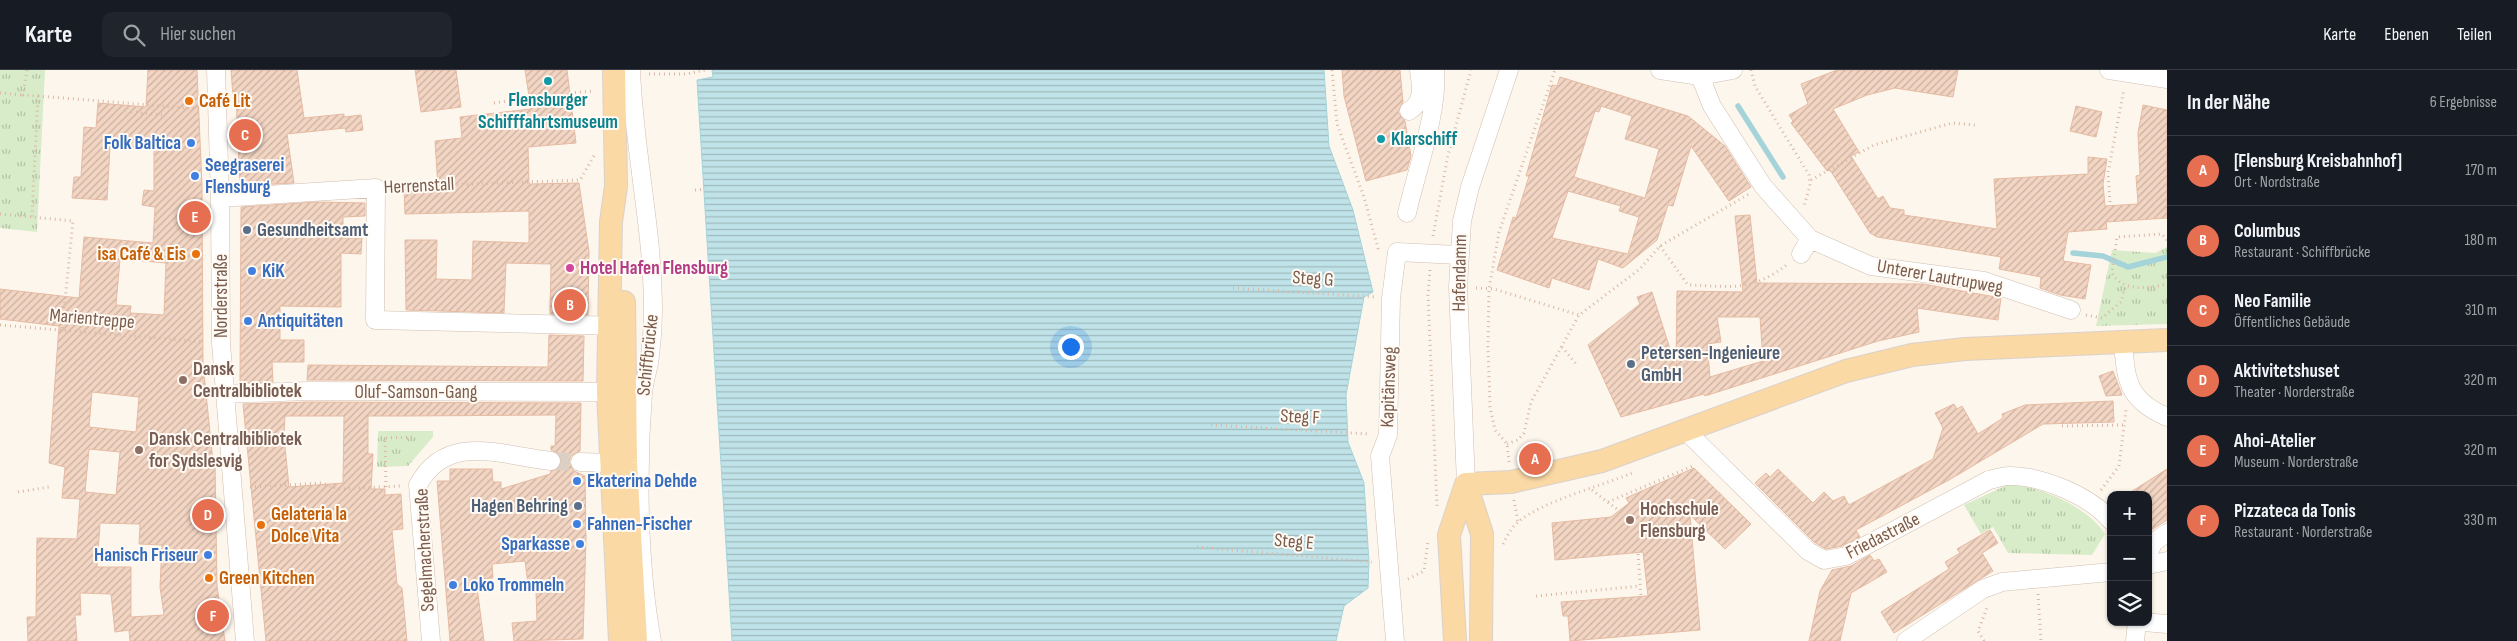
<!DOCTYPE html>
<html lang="de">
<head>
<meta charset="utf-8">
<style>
  :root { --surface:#171b24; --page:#20242c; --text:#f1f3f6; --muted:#9ea1a6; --line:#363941; --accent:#e76f51 }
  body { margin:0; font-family:"Sofia Sans Condensed",sans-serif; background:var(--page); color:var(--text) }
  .controls { position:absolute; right:15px; bottom:15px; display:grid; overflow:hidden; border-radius:10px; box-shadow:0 1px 4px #0004 }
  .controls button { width:45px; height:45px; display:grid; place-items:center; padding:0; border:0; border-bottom:1px solid var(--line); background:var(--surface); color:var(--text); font:25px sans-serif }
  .you { position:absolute; left:1070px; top:276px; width:18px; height:18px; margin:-12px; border:4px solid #fff; border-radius:50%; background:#1a73e8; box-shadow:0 0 0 8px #1a73e833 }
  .badge { display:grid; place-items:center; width:32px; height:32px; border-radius:50%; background:var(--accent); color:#fff; font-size:16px; font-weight:700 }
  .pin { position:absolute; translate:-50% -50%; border:2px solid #fff; box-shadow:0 1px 5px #0006 }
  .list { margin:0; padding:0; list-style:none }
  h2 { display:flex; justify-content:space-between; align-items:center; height:65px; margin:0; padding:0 20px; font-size:21px }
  h2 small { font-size:16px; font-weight:400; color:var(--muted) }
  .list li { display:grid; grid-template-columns:32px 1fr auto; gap:15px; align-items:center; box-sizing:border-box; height:70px; padding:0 20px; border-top:1px solid var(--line) }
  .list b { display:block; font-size:19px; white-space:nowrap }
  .list p { margin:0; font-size:16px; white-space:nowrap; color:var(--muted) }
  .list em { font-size:16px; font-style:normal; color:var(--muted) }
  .icon { flex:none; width:28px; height:28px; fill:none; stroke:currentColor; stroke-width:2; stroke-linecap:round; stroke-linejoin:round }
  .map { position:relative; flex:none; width:2167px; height:571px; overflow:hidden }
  header { display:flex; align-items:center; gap:30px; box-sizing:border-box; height:70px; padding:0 25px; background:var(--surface); border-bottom:1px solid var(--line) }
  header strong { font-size:24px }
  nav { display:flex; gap:28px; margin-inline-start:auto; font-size:18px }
  .search { width:350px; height:45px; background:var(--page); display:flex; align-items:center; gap:12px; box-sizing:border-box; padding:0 18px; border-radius:10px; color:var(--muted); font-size:19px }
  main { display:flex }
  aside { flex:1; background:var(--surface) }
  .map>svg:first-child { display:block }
  .park { fill:url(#park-tufts) }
  .water { fill:url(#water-rules); stroke:#a5d3da }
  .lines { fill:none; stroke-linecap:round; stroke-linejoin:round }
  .stream { stroke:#a5d3da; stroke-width:5.5 }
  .building { fill:url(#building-hatch); stroke:#e6bba3; fill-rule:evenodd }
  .minor-tunnel { stroke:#dcd0c4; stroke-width:18; stroke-dasharray:18 9; stroke-linecap:butt }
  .minor-casing { stroke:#d1beb0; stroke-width:19 }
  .major-casing { stroke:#dad1cd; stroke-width:24 }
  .path { stroke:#d9b8a5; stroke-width:3; stroke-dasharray:1 4; stroke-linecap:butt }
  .minor { stroke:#fff; stroke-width:18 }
  .major { stroke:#fbd9a5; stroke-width:22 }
  .culture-dot { fill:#0f9aa8; stroke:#fffaf3; stroke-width:2 }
  .food-dot { fill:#e8710a; stroke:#fffaf3; stroke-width:2 }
  .shop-dot { fill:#3f7fe0; stroke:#fffaf3; stroke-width:2 }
  .service-dot { fill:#5c6f8a; stroke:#fffaf3; stroke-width:2 }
  .hotel-dot { fill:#d1479c; stroke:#fffaf3; stroke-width:2 }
  .education-dot { fill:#8d6e63; stroke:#fffaf3; stroke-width:2 }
  .labels { text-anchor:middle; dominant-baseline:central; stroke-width:4; stroke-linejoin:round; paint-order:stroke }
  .culture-label { font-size:19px; font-weight:bold; fill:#0d838f; stroke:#fffaf3 }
  .food-label { font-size:19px; font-weight:bold; fill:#c56008; stroke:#fffaf3; text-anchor:start }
  .shop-label { font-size:19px; font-weight:bold; fill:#366cbe; stroke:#fffaf3; text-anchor:start }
  .street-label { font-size:19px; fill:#7a5c4d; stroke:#fffaf3 }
  .service-label { font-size:19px; font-weight:bold; fill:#4e5e75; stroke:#fffaf3; text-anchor:start }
  .hotel-label { font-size:19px; font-weight:bold; fill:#b23c85; stroke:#fffaf3; text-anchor:start }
  .education-label { font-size:19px; font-weight:bold; fill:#785e54; stroke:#fffaf3; text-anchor:start }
</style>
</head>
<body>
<header>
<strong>Karte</strong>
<div class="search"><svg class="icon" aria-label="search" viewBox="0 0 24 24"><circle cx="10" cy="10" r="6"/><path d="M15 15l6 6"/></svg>Hier suchen</div>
<nav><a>Karte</a><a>Ebenen</a><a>Teilen</a></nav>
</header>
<main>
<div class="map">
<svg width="2167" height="571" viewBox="0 0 2167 571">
  <defs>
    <pattern id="park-tufts" width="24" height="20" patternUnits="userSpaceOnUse" patternTransform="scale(1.25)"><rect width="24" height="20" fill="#d8ecc9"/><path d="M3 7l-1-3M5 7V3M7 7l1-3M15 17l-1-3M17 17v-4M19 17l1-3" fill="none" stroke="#b4c2a5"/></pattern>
    <pattern id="water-rules" width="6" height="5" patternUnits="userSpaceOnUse" patternTransform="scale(1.25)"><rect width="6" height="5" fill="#bfe3e8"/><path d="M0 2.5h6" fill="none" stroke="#a0bbbe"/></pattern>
    <pattern id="building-hatch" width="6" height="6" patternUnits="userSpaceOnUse" patternTransform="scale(1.25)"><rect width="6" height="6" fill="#f3d5c3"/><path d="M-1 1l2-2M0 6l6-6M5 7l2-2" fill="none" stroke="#cab0a1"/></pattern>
  </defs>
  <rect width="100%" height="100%" fill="#fdf6ec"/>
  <!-- park -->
  <path class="park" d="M0 0H45L37 162 0 158Z
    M2167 177V254L2096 256 2112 180 2155 183Z
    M378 361H433V367L408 396 377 397Z
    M2007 415C2038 414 2089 438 2105 464L2092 485 2008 483 1993 457 1981 464 1964 435Z"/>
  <!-- water -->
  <path class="water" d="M712 0H1324L1329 76 1353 140 1373 222 1364 227 1346 325 1348 372 1364 413 1369 492 1368 518 1344 536 1336 571H732L697 10 713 7Z"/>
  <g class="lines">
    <!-- stream -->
    <path class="stream" d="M1738 36 1783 107
      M2073 183 2103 186 2128 197 2167 187"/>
  </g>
  <!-- building -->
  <path class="building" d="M148 0H197L202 116 203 294 213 392H215L217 516 225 571H130L129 560 115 562 111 524 80 523 81 545H75L77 571H28L27 547H36L37 468 77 469 80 429 62 428 65 397 49 393 59 256 0 249V219L79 228 84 167 153 173 155 137 142 135 144 120 154 121V78L110 77 107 130 72 128 74 107H81L84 57 96 58 98 33 146 37ZM120 189 166 193 164 245 130 243 131 236 116 235ZM92 322 139 327 136 362 89 357ZM89 379 120 382 116 425 85 422ZM100 453 140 454 139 474 162 475 160 517 164 545 131 547V497H97Z
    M231 0H297L304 48 344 44V47L361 45 363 60 346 62 345 58 287 64 294 113 240 116 236 26H233Z
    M415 0H456L461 37 421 42Z
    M525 0H567L576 73 528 77 529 114 579 113 589 182 588 245 550 244 551 194 506 193 504 243 406 240 405 170H437L436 209 472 210 473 171 529 173V141L405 144 404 119 438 118 435 71 462 68 460 47 531 39Z
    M1342 0H1400L1403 32 1398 42 1405 51 1411 86 1407 100 1366 111 1344 26Z
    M1837 0H1958L1953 27 1895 18 1867 25 1833 39 1859 82 1851 86 1878 129 1883 126 1890 138 1904 140V145L1997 159 1994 109 2088 104V87L2107 89 2103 114 2105 136 2138 134 2136 106 2140 105 2138 63 2143 35 2167 40V148L2106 152 2107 159 2068 162 2063 191 2091 195 2085 229 2060 225 2040 218 2041 207 1999 199 2001 187 1877 167 1870 163 1830 100 1827 101 1791 53 1793 51 1789 45 1808 34 1801 14Z
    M1560 7 1688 46 1725 76 1751 117 1729 131 1691 76 1673 136 1668 135 1657 170 1623 198 1598 189 1589 220 1552 208 1549 218 1497 200 1513 147 1516 148 1529 106H1526L1552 15 1557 16ZM1601 36 1632 46 1625 69 1659 79 1645 128 1574 107 1595 41 1599 42ZM1568 121 1621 136 1619 141 1639 147 1628 184 1552 168Z
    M2076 36 2102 42 2096 67 2070 61Z
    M317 132 365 133V146L343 147V168H362L361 184 341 183V237L280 236V270H304V292H272L273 312 240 313 241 137Z
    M1750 145 1757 213 1923 214 2001 228 1998 250 1917 238 1919 262 1878 271 1705 326 1704 324 1621 347 1588 275 1640 234 1637 227 1652 222 1676 298 1677 221 1743 222 1735 146ZM1717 247H1760L1763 291 1710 307 1707 274 1721 272Z
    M549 265 584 266 583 311 307 310 308 295 548 297Z
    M2113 301 2122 325 2106 326 2099 306Z
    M2113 331 2114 352 2043 354 1949 410 1856 460 1860 467 1842 476 1826 479 1814 472 1755 413 1766 403 1770 407 1778 399 1813 433 1824 422 1833 431 1844 426 1849 435 1933 389 1943 358 1935 343 1954 334 1957 339 1962 336 1978 364 2003 348 2002 344 2025 335Z
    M308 332 581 333 580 381 571 386 569 392 574 401 585 406 586 468 583 569 514 571 512 553 537 551 536 521 529 522 525 491 492 494 493 508 476 509 484 571H450L437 411H450V399H492L493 412H501V419L550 404 551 401 559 398 562 392 558 383 551 380V376H555L556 345 406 346H368V384H373L371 419H385V425L401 424 403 459 392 460 397 514 402 518 407 571H266L243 334ZM285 346H344L343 413 289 417 284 367Z
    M1694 398 1751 454 1725 479 1690 445 1700 560 1570 571 1568 546H1563L1561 532 1648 526 1643 482 1555 490 1552 453 1611 447 1629 433 1626 428Z
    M2167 399V450L2148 462V425H2126Z
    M1990 460 1998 473 1982 483 1993 501 1894 563 1881 542 1949 499 1945 492 1960 483 1957 479Z
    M1870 485 1874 491 1879 489 1887 502 1851 523 1840 571H1809L1820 521 1832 500 1851 496Z"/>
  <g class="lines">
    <!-- minor-tunnel -->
    <path class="minor-tunnel" d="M551 391 580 392"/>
    <defs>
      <path id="minor" d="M216 0 220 128 221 273 245 571
        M631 0C634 81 653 159 653 240 653 255 652 271 650 286 649 298 644 310 643 323 637 400 638 495 652 571
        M1660 0 1700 6 1733 0
        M2109 0 2167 9
        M1700 6 1712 36 1763 116 1810 169 1871 196 1984 211 2071 240
        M1409 41C1425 31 1421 16 1419 0
        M220 128 376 118 375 250 621 256
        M1407 143C1416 103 1439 39 1435 0
        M1801 184 1810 169
        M2123 272C2126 312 2128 330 2167 347
        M224 324 308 321 608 322
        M1685 360 1808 481 1824 490 1846 486 1989 410C1995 409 2002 406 2008 406 2040 405 2091 426 2111 451
        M580 392 610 393
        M1466 414 1458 217 1462 151 1470 117 1509 0
        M2148 484 2154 472 2167 463
        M2148 495 2167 491
        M2144 552 2167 554
        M431 571 418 415C447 361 503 386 551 391
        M1395 571 1380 386 1388 365 1391 228 1397 182 1458 185
        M1906 571 1983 519 2002 512 2111 502
        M2135 571 2137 552"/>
      <path id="major" d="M614 0 616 116 611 152 608 322 620 571
        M624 232 626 393 636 571
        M1466 414 1511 412 1602 391 1846 301 1912 285 1965 279 2167 270
        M1466 414 1482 464 1481 571
        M1455 571 1449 465 1466 414"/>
    </defs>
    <!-- minor casing -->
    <use href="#minor" class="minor-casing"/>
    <!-- major casing -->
    <use href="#major" class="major-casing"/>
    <!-- path -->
    <path class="path" d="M27 0 23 25 38 26 32 147
      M1332 0 1337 54 1364 127 1379 182
      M1751 0 1755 16 1809 105 1810 116 1804 136
      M649 4H687L705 0
      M0 23 23 25
      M570 23 594 21
      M38 26 199 39
      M494 33 529 28
      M131 42 165 45
      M1811 110 1874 75 1952 53 1975 55
      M392 117 580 110 595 84
      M695 120 705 119
      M2110 132 2108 103 2124 19
      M0 144 73 151 62 261
      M1433 166 1448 85 1471 0
      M2167 170 2162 164 2117 167 2112 202C2121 223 2150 218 2167 214
      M1660 176 1688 215C1733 216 1750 223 1788 194
      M1430 200 1428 225 1437 436
      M1233 218 1375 227
      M1476 218 1494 219 1579 245
      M2086 245 2102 248 2121 232 2126 214
      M0 255 204 272
      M1562 277 1577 295
      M1211 355 1370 364
      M2062 356 2123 355
      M1507 374 1518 370 1524 363 1531 332 1579 245 1640 199 1660 176 1749 124
      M1509 392 1507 374 1495 360 1490 337 1488 277 1489 219 1499 162 1555 0
      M250 417 322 413 338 419 400 416
      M386 417 385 368 413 367
      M1592 420 1618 440
      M2101 420 2119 396 2126 340
      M18 422 49 417
      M1514 430 1518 452
      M1608 432 1695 395
      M1503 474C1507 466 1511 458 1518 452 1545 430 1599 417 1632 403
      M1197 477 1372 492
      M1638 484 1641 526
      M93 492 97 481 151 482 152 493
      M1408 509 1424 501 1428 471
      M2038 524 2041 571
      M1536 526 1640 516
      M1984 571 1978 561 1987 538"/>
    <!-- minor -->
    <use href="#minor" class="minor"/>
    <!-- major -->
    <use href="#major" class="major"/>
  </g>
  <!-- markers -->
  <g class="culture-dot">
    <circle cx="548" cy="11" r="5"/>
    <circle cx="1381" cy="69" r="5"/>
  </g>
  <g class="food-dot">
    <circle cx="189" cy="31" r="5"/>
    <circle cx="196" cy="184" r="5"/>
    <circle cx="261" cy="455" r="5"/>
    <circle cx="209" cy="508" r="5"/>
  </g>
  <g class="shop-dot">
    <circle cx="191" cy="73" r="5"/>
    <circle cx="195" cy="106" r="5"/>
    <circle cx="252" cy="201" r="5"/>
    <circle cx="248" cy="251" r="5"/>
    <circle cx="577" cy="411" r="5"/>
    <circle cx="577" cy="454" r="5"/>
    <circle cx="580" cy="474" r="5"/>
    <circle cx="208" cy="485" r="5"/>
    <circle cx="453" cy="515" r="5"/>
  </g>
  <g class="service-dot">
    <circle cx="247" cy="160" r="5"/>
    <circle cx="1631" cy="294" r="5"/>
    <circle cx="578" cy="436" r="5"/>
  </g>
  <circle class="hotel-dot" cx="570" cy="198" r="5"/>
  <g class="education-dot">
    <circle cx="183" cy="310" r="5"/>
    <circle cx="139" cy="380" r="5"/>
    <circle cx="1630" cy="450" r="5"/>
  </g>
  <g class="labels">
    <!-- culture labels -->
    <g class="culture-label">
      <text x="548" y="30">Flensburger<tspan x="548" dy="22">Schifffahrtsmuseum</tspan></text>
      <text x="1391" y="69" text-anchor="start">Klarschiff</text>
    </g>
    <!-- food labels -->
    <g class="food-label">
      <text x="199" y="31">Café Lit</text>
      <text x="186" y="184" text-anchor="end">isa Café &amp; Eis</text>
      <text x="271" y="444">Gelateria la<tspan x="271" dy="22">Dolce Vita</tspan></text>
      <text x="219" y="508">Green Kitchen</text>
    </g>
    <!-- shop labels -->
    <g class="shop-label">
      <text x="181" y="73" text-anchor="end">Folk Baltica</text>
      <text x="205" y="95">Seegraserei<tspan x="205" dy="22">Flensburg</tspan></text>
      <text x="262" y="201">KiK</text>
      <text x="258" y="251">Antiquitäten</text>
      <text x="587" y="411">Ekaterina Dehde</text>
      <text x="587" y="454">Fahnen-Fischer</text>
      <text x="570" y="474" text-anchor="end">Sparkasse</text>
      <text x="198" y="485" text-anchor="end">Hanisch Friseur</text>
      <text x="463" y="515">Loko Trommeln</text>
    </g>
    <!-- street labels -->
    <g class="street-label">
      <text transform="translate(419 116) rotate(-3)">Herrenstall</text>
      <text transform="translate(1460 203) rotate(-89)">Hafendamm</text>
      <text transform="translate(1940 207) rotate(10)">Unterer Lautrupweg</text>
      <text transform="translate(1313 209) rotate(4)">Steg G</text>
      <text transform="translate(221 226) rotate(-90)">Norderstraße</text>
      <text transform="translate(92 249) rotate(5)">Marientreppe</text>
      <text transform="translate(648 285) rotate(-84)">Schiffbrücke</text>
      <text transform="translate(1389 317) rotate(-88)">Kapitänsweg</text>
      <text x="416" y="322">Oluf-Samson-Gang</text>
      <text transform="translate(1300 347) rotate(3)">Steg F</text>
      <text transform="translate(1883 466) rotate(-27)">Friedastraße</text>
      <text transform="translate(1294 472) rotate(5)">Steg E</text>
      <text transform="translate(425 480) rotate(-93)">Segelmacherstraße</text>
    </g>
    <!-- service labels -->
    <g class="service-label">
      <text x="257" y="160">Gesundheitsamt</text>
      <text x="1641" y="283">Petersen-Ingenieure<tspan x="1641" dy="22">GmbH</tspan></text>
      <text x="568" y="436" text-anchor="end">Hagen Behring</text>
    </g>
    <!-- hotel labels -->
    <g class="hotel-label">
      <text x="580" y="198">Hotel Hafen Flensburg</text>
    </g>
    <!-- education labels -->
    <g class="education-label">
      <text x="193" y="299">Dansk<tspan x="193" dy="22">Centralbibliotek</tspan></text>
      <text x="149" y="369">Dansk Centralbibliotek<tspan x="149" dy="22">for Sydslesvig</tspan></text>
      <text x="1640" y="439">Hochschule<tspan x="1640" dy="22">Flensburg</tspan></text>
    </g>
  </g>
</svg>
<div class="controls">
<button>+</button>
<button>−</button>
<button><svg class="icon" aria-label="layers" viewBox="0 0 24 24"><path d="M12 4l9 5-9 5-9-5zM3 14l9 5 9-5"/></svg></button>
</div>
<div class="you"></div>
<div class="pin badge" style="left:1535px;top:389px">A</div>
<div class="pin badge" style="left:570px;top:235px">B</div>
<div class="pin badge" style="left:245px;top:65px">C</div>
<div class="pin badge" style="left:208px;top:445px">D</div>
<div class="pin badge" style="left:195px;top:147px">E</div>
<div class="pin badge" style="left:213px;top:546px">F</div>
</div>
<aside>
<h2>In der Nähe<small>6 Ergebnisse</small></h2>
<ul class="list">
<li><span class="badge">A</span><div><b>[Flensburg Kreisbahnhof]</b><p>Ort · Nordstraße</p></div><em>170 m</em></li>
<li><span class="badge">B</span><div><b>Columbus</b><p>Restaurant · Schiffbrücke</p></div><em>180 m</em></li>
<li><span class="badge">C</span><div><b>Neo Familie</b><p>Öffentliches Gebäude</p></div><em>310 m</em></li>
<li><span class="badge">D</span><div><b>Aktivitetshuset</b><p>Theater · Norderstraße</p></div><em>320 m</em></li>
<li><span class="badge">E</span><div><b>Ahoi-Atelier</b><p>Museum · Norderstraße</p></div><em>320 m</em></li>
<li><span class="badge">F</span><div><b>Pizzateca da Tonis</b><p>Restaurant · Norderstraße</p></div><em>330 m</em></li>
</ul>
</aside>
</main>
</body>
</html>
